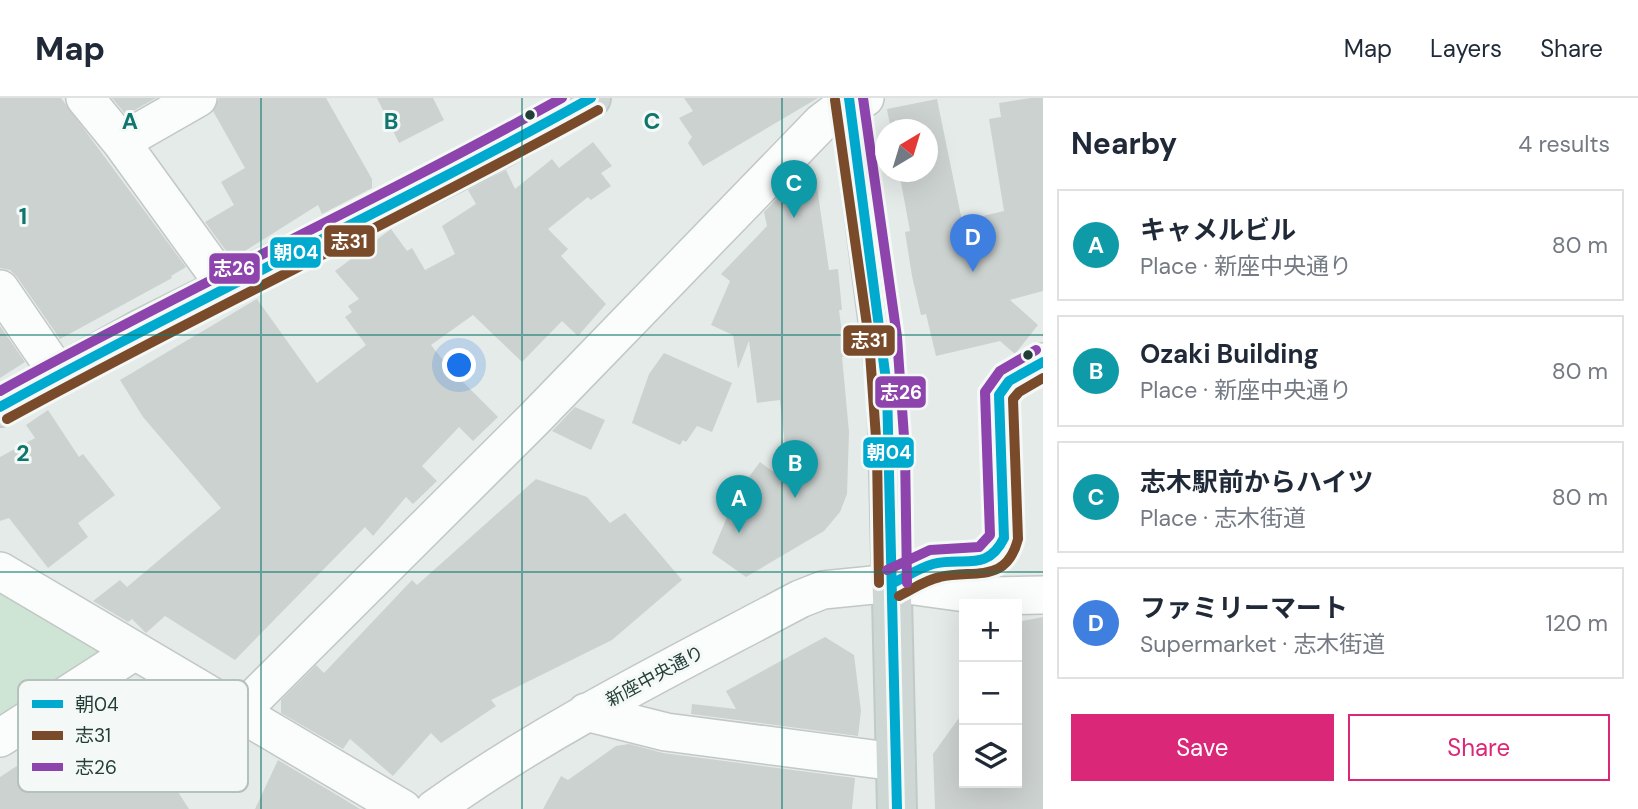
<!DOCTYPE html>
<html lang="en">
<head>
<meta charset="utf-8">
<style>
  :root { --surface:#fff; --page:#f2f2f3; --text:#1f2937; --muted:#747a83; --line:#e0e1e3; --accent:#db2777 }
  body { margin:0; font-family:"DM Sans","Noto Sans JP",sans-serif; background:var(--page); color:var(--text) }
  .controls { position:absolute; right:21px; bottom:21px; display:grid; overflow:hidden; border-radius:0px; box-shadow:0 7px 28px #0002 }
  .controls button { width:63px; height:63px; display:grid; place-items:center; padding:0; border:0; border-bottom:2px solid var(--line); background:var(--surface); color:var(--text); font:35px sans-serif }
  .compass { position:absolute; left:875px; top:21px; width:63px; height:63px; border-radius:50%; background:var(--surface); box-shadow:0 7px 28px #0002; rotate:38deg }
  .you { position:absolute; left:460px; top:268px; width:24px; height:24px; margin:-18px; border:5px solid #fff; border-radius:50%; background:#1a73e8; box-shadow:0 0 0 10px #1a73e833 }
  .badge { display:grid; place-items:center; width:46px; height:46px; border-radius:50%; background:var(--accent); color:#fff; font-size:23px; font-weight:700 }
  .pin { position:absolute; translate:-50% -58px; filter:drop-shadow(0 2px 4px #0008) }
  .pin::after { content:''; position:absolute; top:37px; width:24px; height:21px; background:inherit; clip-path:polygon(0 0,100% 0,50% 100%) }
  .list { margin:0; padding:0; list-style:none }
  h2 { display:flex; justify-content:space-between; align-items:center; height:91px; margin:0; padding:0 28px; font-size:30px }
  h2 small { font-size:23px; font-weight:400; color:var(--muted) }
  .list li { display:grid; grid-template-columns:46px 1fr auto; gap:21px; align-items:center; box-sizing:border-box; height:112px; margin:0 14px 14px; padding:0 14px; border:2px solid var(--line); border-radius:0px }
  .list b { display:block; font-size:26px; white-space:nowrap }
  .list p { margin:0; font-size:23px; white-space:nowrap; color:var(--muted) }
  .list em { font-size:23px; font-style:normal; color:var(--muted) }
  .actions { display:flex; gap:14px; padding:21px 28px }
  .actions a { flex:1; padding:16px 0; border:2px solid var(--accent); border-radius:0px; text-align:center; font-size:24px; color:var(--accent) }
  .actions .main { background:var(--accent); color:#fff }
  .icon { flex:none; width:38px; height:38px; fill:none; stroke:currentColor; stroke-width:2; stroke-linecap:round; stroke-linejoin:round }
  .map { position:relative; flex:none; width:1043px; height:711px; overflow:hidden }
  header { display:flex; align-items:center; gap:42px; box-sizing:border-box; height:98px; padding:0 35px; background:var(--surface); border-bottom:2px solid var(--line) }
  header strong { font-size:33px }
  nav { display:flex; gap:38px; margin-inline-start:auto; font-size:24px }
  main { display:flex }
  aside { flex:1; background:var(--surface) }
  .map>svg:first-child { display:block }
  .green { fill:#cee4d5 }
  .building { fill:#ccd2d0 }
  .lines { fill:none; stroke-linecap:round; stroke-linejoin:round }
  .minor-casing { stroke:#c2c8c5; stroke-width:40 }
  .major-casing { stroke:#c1cac7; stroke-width:42 }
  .minor { stroke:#fbfcfc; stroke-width:37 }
  .major { stroke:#ced7d4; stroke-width:38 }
  .bus-1-casing { stroke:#f4f9f7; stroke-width:16 }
  .bus-2-casing { stroke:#f4f9f7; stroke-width:16 }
  .bus-3-casing { stroke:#f4f9f7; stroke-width:16 }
  .bus-1 { stroke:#00a9ce; stroke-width:10 }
  .bus-2 { stroke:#7a4b2a; stroke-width:10 }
  .bus-3 { stroke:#8e44ad; stroke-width:10 }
  .grid { fill:none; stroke:#0f766e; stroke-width:2; stroke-opacity:0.55 }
  .bus-dot { fill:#233e37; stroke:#f4f9f7; stroke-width:2.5 }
  .labels { text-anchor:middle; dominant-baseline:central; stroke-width:6; stroke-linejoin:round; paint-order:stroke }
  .street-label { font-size:18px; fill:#233e37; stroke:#f4f9f7 }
  .key { fill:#f4f9f7; stroke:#b5c1bd; stroke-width:2 }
  .key-label { font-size:19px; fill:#233e37 }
  .grid-label { font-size:23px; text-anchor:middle; font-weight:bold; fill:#0f766e; stroke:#f4f9f7; stroke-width:6; stroke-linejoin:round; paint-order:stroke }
  .line-badge { stroke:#f4f9f7; stroke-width:2.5 }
  .badge-label { font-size:19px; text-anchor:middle; font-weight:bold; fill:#fff }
</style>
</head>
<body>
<header>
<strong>Map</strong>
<nav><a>Map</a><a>Layers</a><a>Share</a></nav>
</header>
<main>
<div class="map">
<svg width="1043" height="711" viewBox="0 0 1043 711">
  <rect width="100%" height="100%" fill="#e5ebe8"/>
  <!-- green -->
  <path class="green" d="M0 491 103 546 101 560 0 625Z"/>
  <!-- building -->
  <path class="building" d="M0 0H61L186 169 171 178 172 180 60 241 17 179 10 172 0 170Z
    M112 0H156L126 17Z
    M219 0H326L372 81V90L322 116 318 107 232 161 205 124 234 107 221 84 245 70 213 13Z
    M377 0H433L444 22 399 45Z
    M684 0H818L703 68 688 45 692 39 679 20 693 13Z
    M1031 0H1043V193L1010 202 1038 227 1015 256 1000 243 936 258 926 216 921 217 912 178 905 134 910 133 899 74H928V32H891L887 11 937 1 962 123 1004 113 989 21 1001 19 999 5Z
    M593 44 612 68 601 75 611 88 591 102 588 99 548 131 568 151 561 158 606 206 578 238 562 223 522 264 473 217 431 247 450 271 498 319 473 343 459 329 422 368 437 383 413 406 406 399 373 438 365 429 235 562 165 518 146 535 132 521 128 524 93 503 120 482 127 489 221 410 143 319 120 282 257 201 317 285 366 247 345 219 352 214 348 208 359 201 335 173 391 131 407 153 412 150 425 172 455 156 442 128 476 106 468 92 506 72 515 91 552 61 559 70Z
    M816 82 829 172 838 171 842 212H839L845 258 842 259 849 334 847 396 840 414 824 433 746 479 712 455 737 395 760 364 789 385 780 302 757 305 749 243 738 271 733 237 711 227 730 183 721 176 767 128 764 114 792 85Z
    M0 228 25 264 0 280Z
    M664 255 732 285 712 334 697 328 686 344 683 342 680 347 632 325 649 276Z
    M575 309 605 322 591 352 552 333Z
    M48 312 79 359 83 356 115 397 78 425 88 439 48 470 9 420 0 423V359L35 340 26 327Z
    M536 381 587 399 610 425 625 415 682 482 612 542 491 602 496 608 441 645 431 635 393 678 350 641 343 651 281 615V602L316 567 324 575 412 482 417 487Z
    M1043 519V711H935L933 656 964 613V685H1017V524Z
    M825 539 854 557 861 613 858 638 691 616 692 606 736 611 726 593Z
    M119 591 175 676 169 680 189 711H0V679L98 615 93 608Z
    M629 646 663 655 855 680 852 711H543L561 678 568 682 616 648Z
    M278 662 342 700 360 711H255Z"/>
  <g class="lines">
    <defs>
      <path id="minor" d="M85 0 121 44 226 189
        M121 44 198 0
        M0 191 59 277
        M0 473 403 711
        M893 485C906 479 919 470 933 466 960 457 992 477 1004 440L999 297 1009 283 1043 264
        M240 614 535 320 822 24 850 3 865 0
        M586 614 666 634 896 664
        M0 640 135 553
        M434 711C549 629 676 567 800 501L823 492 893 485 987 498 1043 497"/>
      <path id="major" d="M849 0 887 290 897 711
        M0 309 143 230 476 64 591 0"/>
    </defs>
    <!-- minor casing -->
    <use href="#minor" class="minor-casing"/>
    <!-- major casing -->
    <use href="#major" class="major-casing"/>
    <!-- minor -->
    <use href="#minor" class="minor"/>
    <!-- major -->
    <use href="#major" class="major"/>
    <defs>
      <path id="bus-1" d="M849 0 887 290 897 711
        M0 309C195 201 397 108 591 0
        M893 485C906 479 919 470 933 466 963 458 987 475 1004 440L999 297 1009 283 1043 264"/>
      <path id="bus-2" d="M835 2 869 241 877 354 879 485
        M7 321C202 214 403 120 598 12
        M899 498C913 491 925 482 940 479 974 471 1006 487 1018 441L1013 301 1019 294 1043 280"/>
      <path id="bus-3" d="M863 0 897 239 905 353 907 485
        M0 293C185 191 377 103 562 0
        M887 472 930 452 979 449 990 437 985 294 1000 273 1036 252"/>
    </defs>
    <!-- bus-1 casing -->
    <use href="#bus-1" class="bus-1-casing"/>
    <!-- bus-2 casing -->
    <use href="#bus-2" class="bus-2-casing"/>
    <!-- bus-3 casing -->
    <use href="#bus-3" class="bus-3-casing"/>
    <!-- bus-1 -->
    <use href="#bus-1" class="bus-1"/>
    <!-- bus-2 -->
    <use href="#bus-2" class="bus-2"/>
    <!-- bus-3 -->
    <use href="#bus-3" class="bus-3"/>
  </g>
  <!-- grid -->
  <path class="grid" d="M261 0V711M522 0V711M782 0V711M0 237H1043M0 474H1043"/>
  <!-- markers -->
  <g class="bus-dot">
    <circle cx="530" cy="17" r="6"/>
    <circle cx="1028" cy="257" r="6"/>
  </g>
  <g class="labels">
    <!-- street labels -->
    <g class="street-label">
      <text transform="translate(655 578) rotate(-28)">新座中央通り</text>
    </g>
  </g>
  <!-- legend -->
  <rect x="18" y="582" width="230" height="112" rx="10" class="key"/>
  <rect x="32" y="602" width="31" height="8" fill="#00a9ce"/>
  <rect x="32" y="633" width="31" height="9" fill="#7a4b2a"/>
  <rect x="32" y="665" width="31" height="8" fill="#8e44ad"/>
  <g class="key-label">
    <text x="75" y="613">朝04</text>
    <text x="75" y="644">志31</text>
    <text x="75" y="676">志26</text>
  </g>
  <g class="grid-label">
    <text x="130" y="31">A</text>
    <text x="391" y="31">B</text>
    <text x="652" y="31">C</text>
    <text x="23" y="126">1</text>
    <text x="23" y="363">2</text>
  </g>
  <g class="line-badge">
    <rect x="323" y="126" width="53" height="34" rx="7" fill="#7a4b2a"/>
    <rect x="269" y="138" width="53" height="33" rx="7" fill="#00a9ce"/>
    <rect x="208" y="154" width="53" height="33" rx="7" fill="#8e44ad"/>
    <rect x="842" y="226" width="54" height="33" rx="7" fill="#7a4b2a"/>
    <rect x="874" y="277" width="53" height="34" rx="7" fill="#8e44ad"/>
    <rect x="862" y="338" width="53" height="33" rx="7" fill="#00a9ce"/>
  </g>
  <g class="badge-label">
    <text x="349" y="150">志31</text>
    <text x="296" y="161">朝04</text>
    <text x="234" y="177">志26</text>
    <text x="869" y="249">志31</text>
    <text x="901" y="301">志26</text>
    <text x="889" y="361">朝04</text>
  </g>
</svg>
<div class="controls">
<button>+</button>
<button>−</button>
<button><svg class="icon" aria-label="layers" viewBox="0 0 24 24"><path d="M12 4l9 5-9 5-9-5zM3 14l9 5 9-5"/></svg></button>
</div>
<svg class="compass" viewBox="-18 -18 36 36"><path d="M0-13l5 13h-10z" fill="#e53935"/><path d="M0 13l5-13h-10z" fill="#747a83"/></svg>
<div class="you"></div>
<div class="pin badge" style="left:739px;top:435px;background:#0f9aa8">A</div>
<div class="pin badge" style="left:795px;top:400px;background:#0f9aa8">B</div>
<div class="pin badge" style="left:794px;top:120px;background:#0f9aa8">C</div>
<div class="pin badge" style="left:973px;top:174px;background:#3f7fe0">D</div>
</div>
<aside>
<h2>Nearby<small>4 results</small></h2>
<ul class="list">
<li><span class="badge" style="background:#0f9aa8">A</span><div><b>キャメルビル</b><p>Place · 新座中央通り</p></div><em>80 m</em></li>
<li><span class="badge" style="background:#0f9aa8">B</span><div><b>Ozaki Building</b><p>Place · 新座中央通り</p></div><em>80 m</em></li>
<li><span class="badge" style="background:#0f9aa8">C</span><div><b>志木駅前からハイツ</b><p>Place · 志木街道</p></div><em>80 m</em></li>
<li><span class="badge" style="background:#3f7fe0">D</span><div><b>ファミリーマート</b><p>Supermarket · 志木街道</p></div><em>120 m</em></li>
</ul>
<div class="actions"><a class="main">Save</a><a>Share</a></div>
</aside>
</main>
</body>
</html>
